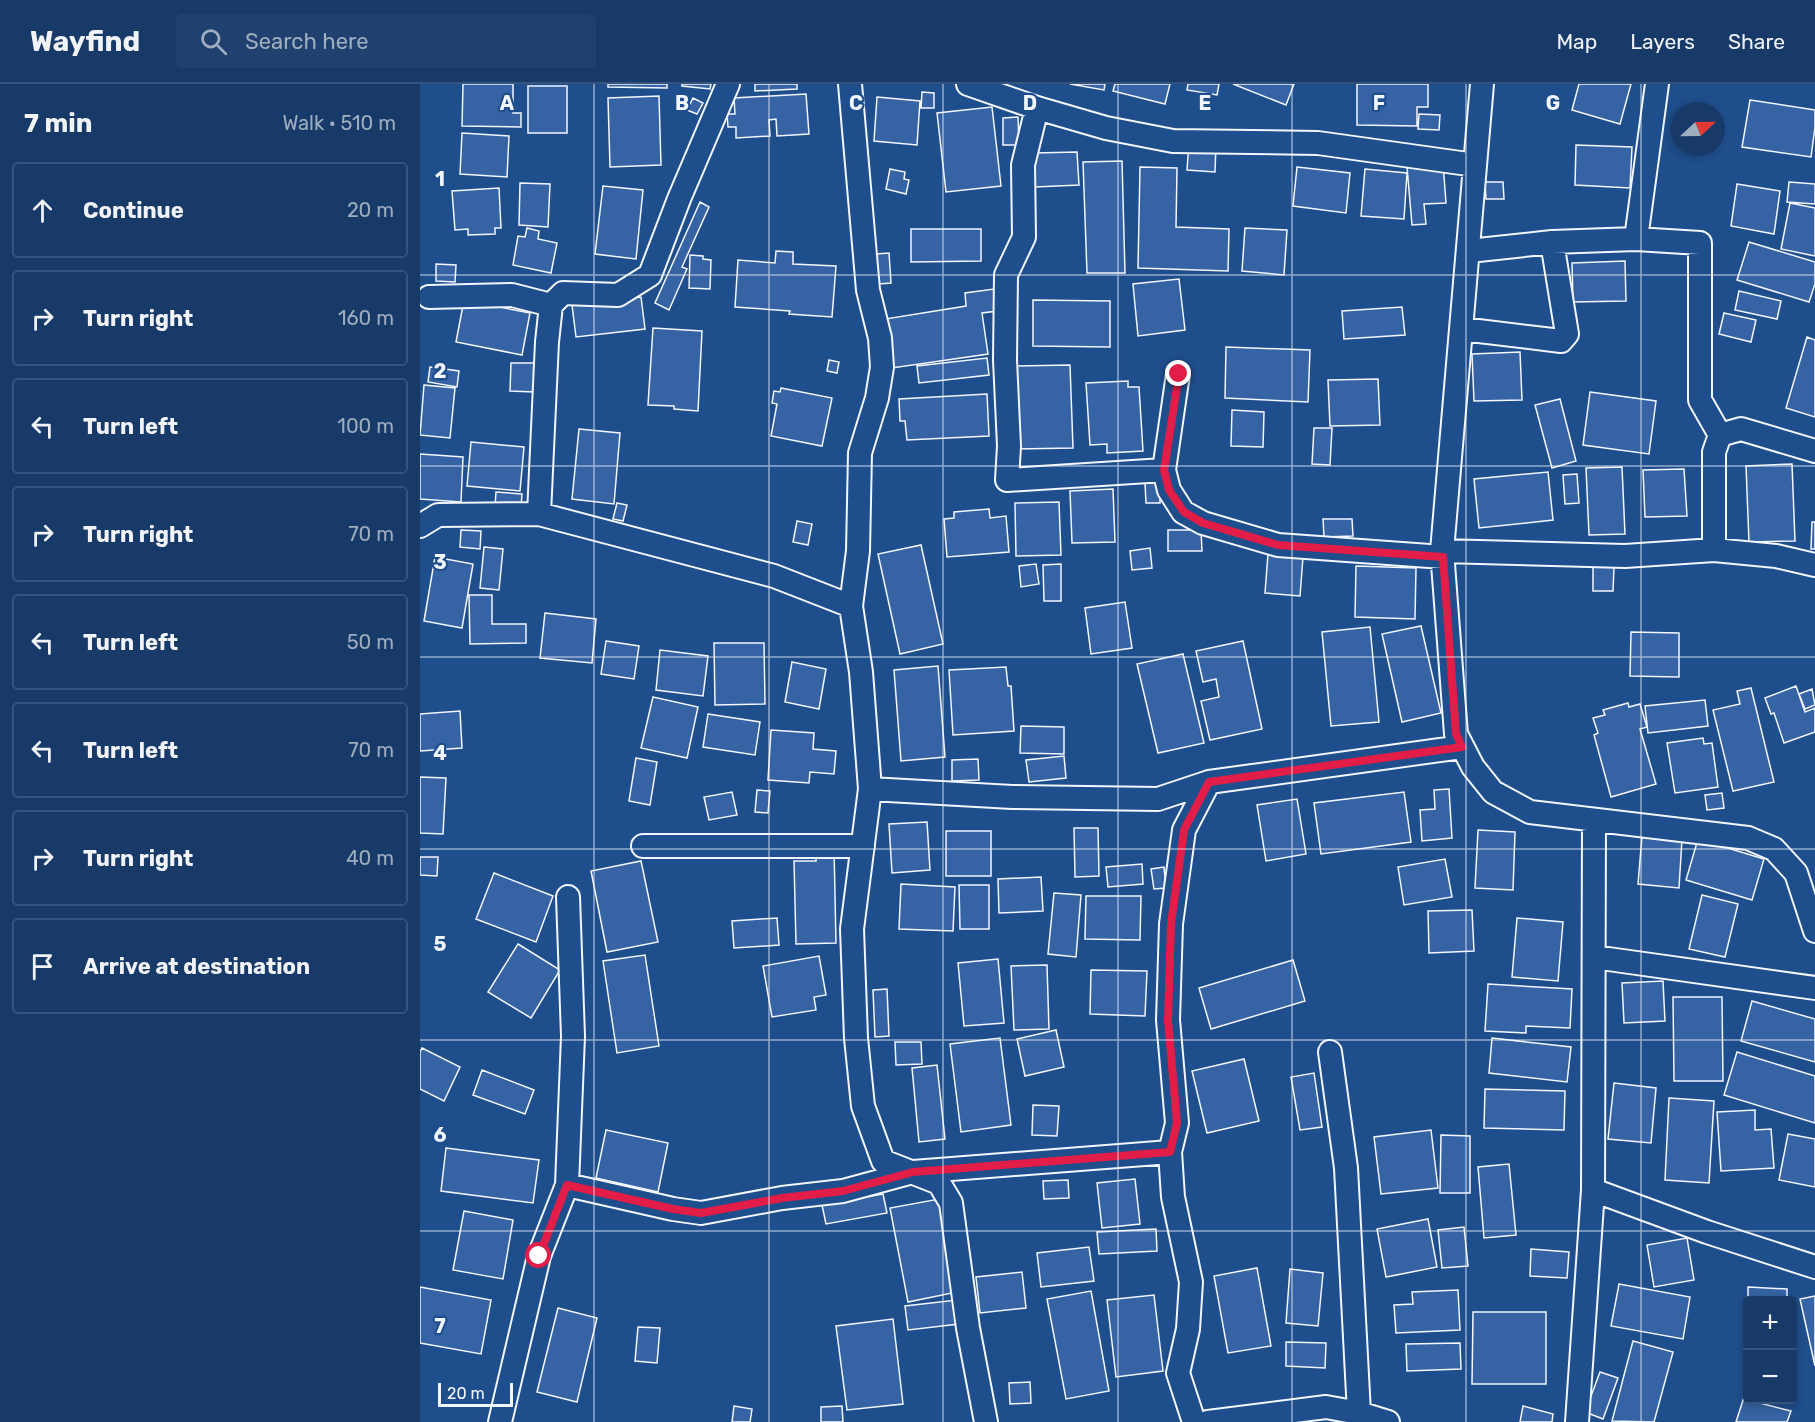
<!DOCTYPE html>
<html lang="en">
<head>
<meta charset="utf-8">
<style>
  :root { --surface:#173a69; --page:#20416f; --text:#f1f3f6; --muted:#9eadc0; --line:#36547d }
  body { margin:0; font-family:Rubik,sans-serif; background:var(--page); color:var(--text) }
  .controls { position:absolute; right:18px; bottom:18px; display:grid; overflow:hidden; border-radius:6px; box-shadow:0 3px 9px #0003 }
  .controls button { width:54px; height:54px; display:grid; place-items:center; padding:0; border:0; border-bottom:2px solid var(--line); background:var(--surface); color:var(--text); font:30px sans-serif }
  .compass { position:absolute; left:1251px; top:18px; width:54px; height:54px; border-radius:50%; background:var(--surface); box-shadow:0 3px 9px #0003; rotate:68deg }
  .scale { position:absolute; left:18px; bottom:15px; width:75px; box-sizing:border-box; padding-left:6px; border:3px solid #f2f6ff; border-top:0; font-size:16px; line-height:21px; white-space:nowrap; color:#f2f6ff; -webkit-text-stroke:4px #1f4e8c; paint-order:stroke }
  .stop { position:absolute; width:18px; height:18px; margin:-14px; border:4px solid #e11d48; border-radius:50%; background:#fff }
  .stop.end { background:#e11d48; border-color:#fff; box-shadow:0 2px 6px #0008 }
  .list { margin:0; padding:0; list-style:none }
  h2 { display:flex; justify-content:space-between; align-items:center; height:78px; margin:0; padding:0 24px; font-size:26px }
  h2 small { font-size:20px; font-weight:400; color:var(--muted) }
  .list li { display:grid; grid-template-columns:39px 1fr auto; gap:18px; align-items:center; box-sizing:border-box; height:96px; margin:0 12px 12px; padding:0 12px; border:2px solid var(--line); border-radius:6px }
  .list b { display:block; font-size:22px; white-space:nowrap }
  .list em { font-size:20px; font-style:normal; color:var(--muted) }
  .icon { flex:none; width:33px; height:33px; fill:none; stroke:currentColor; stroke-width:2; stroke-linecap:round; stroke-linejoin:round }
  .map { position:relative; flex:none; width:1395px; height:1338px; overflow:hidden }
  header { display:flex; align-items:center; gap:36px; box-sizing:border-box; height:84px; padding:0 30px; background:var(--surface); border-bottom:2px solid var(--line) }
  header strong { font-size:28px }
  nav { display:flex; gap:33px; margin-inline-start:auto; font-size:21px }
  .search { width:420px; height:54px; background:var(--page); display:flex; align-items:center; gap:15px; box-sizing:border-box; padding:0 21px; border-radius:6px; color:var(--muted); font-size:22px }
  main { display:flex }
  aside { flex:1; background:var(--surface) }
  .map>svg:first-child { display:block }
  .building { fill:#3563a3; stroke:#f2f6ff; stroke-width:1.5 }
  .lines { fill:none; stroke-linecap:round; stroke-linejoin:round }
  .minor-casing { stroke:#f2f6ff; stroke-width:26 }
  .minor { stroke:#1f4e8c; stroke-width:22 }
  .route { stroke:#e11d48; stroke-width:8 }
  .grid { fill:none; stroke:#f2f6ff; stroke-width:1.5; stroke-opacity:0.55 }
  .grid-label { font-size:20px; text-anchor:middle; font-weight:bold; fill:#f2f6ff; stroke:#1f4e8c; stroke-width:4.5; stroke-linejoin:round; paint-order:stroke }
</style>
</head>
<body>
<header>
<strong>Wayfind</strong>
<div class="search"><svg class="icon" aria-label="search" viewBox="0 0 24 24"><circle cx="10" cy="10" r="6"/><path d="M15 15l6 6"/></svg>Search here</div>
<nav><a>Map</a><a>Layers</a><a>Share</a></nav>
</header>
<main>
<aside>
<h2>7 min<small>Walk · 510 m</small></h2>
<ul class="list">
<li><svg class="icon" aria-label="ahead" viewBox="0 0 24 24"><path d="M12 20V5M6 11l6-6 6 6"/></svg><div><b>Continue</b></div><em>20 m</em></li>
<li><svg class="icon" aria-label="right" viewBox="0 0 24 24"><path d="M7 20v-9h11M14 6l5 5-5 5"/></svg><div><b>Turn right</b></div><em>160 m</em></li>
<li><svg class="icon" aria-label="left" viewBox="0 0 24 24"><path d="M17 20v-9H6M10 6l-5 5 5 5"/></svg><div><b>Turn left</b></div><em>100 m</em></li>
<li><svg class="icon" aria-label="right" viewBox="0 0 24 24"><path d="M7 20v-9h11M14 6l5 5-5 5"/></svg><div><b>Turn right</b></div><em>70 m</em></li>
<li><svg class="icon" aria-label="left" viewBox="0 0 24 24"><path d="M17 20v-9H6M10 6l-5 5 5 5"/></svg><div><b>Turn left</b></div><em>50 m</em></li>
<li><svg class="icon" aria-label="left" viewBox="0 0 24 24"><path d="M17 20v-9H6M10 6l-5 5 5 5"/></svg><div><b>Turn left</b></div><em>70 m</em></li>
<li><svg class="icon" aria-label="right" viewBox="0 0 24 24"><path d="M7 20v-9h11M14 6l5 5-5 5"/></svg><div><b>Turn right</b></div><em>40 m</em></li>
<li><svg class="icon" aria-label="arrive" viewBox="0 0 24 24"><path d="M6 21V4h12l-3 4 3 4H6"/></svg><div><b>Arrive at destination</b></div></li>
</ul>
</aside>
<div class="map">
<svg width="1395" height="1338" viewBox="0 0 1395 1338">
  <rect width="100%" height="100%" fill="#1f4e8c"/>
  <!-- building -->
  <path class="building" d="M43 0H93V29H101V43L42 42Z
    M188 0H247V4L188 3Z
    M262 0H291L290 5 262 2Z
    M335 0H377V5L335 7Z
    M650 0H685L684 6Z
    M695 0H750L745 20 693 7Z
    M768 0H799L797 11 767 6Z
    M813 0H874L866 21Z
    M937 0H1008V23H997V42L937 41Z
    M1159 0H1211L1200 40 1152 26Z
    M108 2H147V49H108Z
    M502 8 514 9V24H501Z
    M386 10 389 50 357 52 356 35 349 36 350 52 316 54V43H308L307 30H315L314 14Z
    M239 12 241 81 190 83 188 14Z
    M457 13 500 17 497 61 454 57Z
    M273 14 283 19 277 30 267 26Z
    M1330 16 1395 26V43L1391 73 1322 63Z
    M572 23 581 102 526 108 517 29Z
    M999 30 1020 31 1019 46 998 45Z
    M598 33 599 61H583V34Z
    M42 49 89 52 87 93 40 90Z
    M769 58 796 60 795 88 767 86Z
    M1156 61 1212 63 1210 104 1155 101Z
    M657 68 659 101 615 103 614 69Z
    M702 77 705 189H667L663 78Z
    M1023 79 1026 119 1004 120 1006 140 992 141 987 83Z
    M720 83 757 84 756 143 809 145 808 187 718 184Z
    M877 83 930 89 926 129 873 122Z
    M470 85 485 88 484 95 489 96 486 110 466 105Z
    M945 85 987 89 984 135 941 132Z
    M1065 98H1083L1084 115H1066Z
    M1369 98 1395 100V120L1367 118Z
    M100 99 130 100 128 143 99 141Z
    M1317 100 1360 107 1354 150 1311 142Z
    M183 102 223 106 216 175 175 170Z
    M79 104 81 144H75V150L48 151V145L35 146 32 107Z
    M280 118 289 123 262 183 267 185 249 226 235 219Z
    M1370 119 1395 124V172L1361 165Z
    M107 144 119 147 118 155 137 159 131 189 93 181 98 152 105 153Z
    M825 144 867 146 864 191 822 187Z
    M491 145H561V177L491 178Z
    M1329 158 1395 178V200L1389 218 1317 196Z
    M356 167 373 168V180L416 182 412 233 369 230 370 227 315 223 318 176 355 179Z
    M469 169 471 199 458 200 456 170Z
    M270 171 283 172V175L291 176 290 205 269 204Z
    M1205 177 1206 217 1153 218 1152 179Z
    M16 180 36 181 35 198 16 197Z
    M759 195 765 246 718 252 713 200Z
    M574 205 578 227 562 229 568 270 472 284 465 235 546 222 545 209Z
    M1319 207 1361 217 1357 235 1315 226Z
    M221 213 225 245 156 253 152 221Z
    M44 216 110 229 102 271 36 258Z
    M613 216 690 217V263L613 262Z
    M982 223 985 251 924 255 922 227Z
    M1304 229 1336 236 1331 258 1299 250Z
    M233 244 282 247 278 327 254 325V322L228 321Z
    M1387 253 1395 256V333L1366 324Z
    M806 263 890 266 888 318 805 314Z
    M1100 268 1102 316 1054 317 1052 270Z
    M567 274 569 291 499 299 497 282Z
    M409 276 419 278 417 289 407 287Z
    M91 279H115L114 308 90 307Z
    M650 281 653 364 595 365 593 282Z
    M10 283 39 287 37 303 8 298Z
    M958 295 960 341 910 342 908 296Z
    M708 297V303H719L723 367 687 369V360L670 361 666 299Z
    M4 301 35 304 30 354 0 351Z
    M361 304 412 314 402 362 351 352 357 320 352 319 354 307 360 308Z
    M1170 308 1236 317 1229 370 1163 361Z
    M567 310 569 352 487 356 485 337H480L479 315Z
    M1140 315 1156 377 1132 384 1115 321Z
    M812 326 844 328 843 363 811 362Z
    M894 344H912L910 381 892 380Z
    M159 345 200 349 194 420 152 415Z
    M51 358 104 363 100 407 47 402Z
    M0 370 43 373 41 418 0 415Z
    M1372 380 1375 457 1329 458 1326 382Z
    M1202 383 1205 450 1169 451 1166 384Z
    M1264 385 1267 432 1225 433 1223 386Z
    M1128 388 1133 436 1059 444 1054 395Z
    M1157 390 1159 419 1145 420 1143 391Z
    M725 399H740V419H726Z
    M693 405 695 458 652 459 650 407Z
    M76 408 102 410 101 424 75 422Z
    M639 418 641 471 596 472 595 419Z
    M197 419 207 421 203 437 193 435Z
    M569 425 570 434 586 432 589 468 527 473 524 435 534 434V428Z
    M903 435H932L933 452 904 453Z
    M377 437 392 440 388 461 373 458Z
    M1392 438H1395V465H1391Z
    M41 446 61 447 60 465 40 463Z
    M748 446H781L782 467H748Z
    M501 461 523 560 480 570 458 470Z
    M64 463 83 465 79 506 60 504Z
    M730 464 732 484 712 486 710 467Z
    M848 470 883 473 880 512 845 509Z
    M15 473 53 480 42 544 4 537Z
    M616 480 619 500 601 503 599 482Z
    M641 480V517H624L623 481Z
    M936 482 996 484 995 535 935 533Z
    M1173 483H1194L1193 507H1173Z
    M49 511H72V540H106V559L50 560Z
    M705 518 712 564 671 570 665 524Z
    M125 529 176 535 172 579 120 574Z
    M1001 542 1021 629 982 638 962 550Z
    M950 543 959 638 911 642 902 548Z
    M1211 548 1259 549V593L1210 592Z
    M186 557 219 562 214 595 181 590Z
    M823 557 842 645 790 656 781 617 799 613 796 595 783 598 776 567Z
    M294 559H344L345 620 295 621Z
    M240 566 288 572 283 612 236 606Z
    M763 570 784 659 738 669 717 580Z
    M372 578 406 585 399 625 365 618Z
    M518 582 525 673 481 677 474 586Z
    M586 583 588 602H591L594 647 533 651 529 586Z
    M1376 602 1385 628 1395 624V648L1364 659 1354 629 1351 630 1345 614Z
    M1331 604 1354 698 1313 707 1293 626 1320 620 1317 607Z
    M1392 605 1395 621 1385 625 1379 610Z
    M233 613 278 623 267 674 221 664Z
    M1285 616 1288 642 1228 649 1225 622Z
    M1208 619 1209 623 1220 620 1227 643 1220 645 1236 700 1191 713 1174 651 1178 649 1173 634 1185 631 1183 626Z
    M40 627 42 664 0 667V630Z
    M288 630 340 638 335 671 283 663Z
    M601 642 644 643V670L600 669Z
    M351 646 394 649 393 665 416 667 414 690 390 688 389 699 348 696Z
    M1283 654 1284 660 1292 659 1298 703 1255 709 1247 659Z
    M644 672 646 694 609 698 606 676Z
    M216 674 237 678 230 721 209 717Z
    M558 675 559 696 532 697V676Z
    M0 693 26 694 23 750 0 749Z
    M1029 705 1032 754 1002 757 1000 726 1015 725 1014 706Z
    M337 706 350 707 348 729 335 728Z
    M312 708 317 731 289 736 284 713Z
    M984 708 991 758 901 770 894 719Z
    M1302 709 1304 724 1287 726 1285 711Z
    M877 715 886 770 846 777 837 721Z
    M507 738 510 786 472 789 469 740Z
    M654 744H678L679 792 655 793Z
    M1058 746 1095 748 1093 806 1055 804Z
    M526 747H571V792H526Z
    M1222 752 1262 755 1259 804 1218 800Z
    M1278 755 1344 775 1332 816 1266 796Z
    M396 764H414L416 859 376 860 374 777H396Z
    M0 773H18L17 792 0 791Z
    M1025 775 1032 813 984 821 978 783Z
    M221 777 238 858 187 868 171 787Z
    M722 780 723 800 688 803 686 783Z
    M744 783 746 804 734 805 731 785Z
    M74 789 133 812 116 858 56 835Z
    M621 793 623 827 579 829 578 795Z
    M481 800 535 803 533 847 479 845Z
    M539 801H569V845H540Z
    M634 809 661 811 656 873 628 870Z
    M1282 811 1318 820 1305 873 1269 865Z
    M666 812H721L720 856 665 855Z
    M1052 826 1054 867 1009 869 1008 827Z
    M357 834 359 861 314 864 312 837Z
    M1097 834 1143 838 1138 897 1092 893Z
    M98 860 140 886 111 934 68 908Z
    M225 871 239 962 197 969 183 877Z
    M399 872 406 911 394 913 396 926 352 933 343 882Z
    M578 875 584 939 544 942 538 879Z
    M873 876 885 917 791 945 779 904Z
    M627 881 629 945 594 946 591 882Z
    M671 886 727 887 725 932 670 930Z
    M1243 897 1245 937 1204 939 1202 899Z
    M1068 900 1152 905 1150 944 1106 942V949L1065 947Z
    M467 905 469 952 455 953 453 906Z
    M1253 913H1302L1303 997H1254Z
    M1332 917 1395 935V978L1321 957Z
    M636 946 644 983 605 992 597 955Z
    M580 954 591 1041 541 1048 530 960Z
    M1072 954 1151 963 1147 998 1069 989Z
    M475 958H501L502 980 476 981Z
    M2 964 40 983 24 1017 0 1005V968Z
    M1317 968 1395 992V1039L1304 1011Z
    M824 975 839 1037 787 1049 772 987Z
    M517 981 525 1055 499 1058 492 984Z
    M62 986 114 1006 105 1030 53 1011Z
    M894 989 902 1043 880 1046 871 993Z
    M1194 999 1236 1004 1231 1059 1188 1055Z
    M1065 1005 1145 1007 1144 1046 1064 1044Z
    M1249 1014 1294 1017 1289 1099 1245 1096Z
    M613 1021 639 1022 637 1052 612 1051Z
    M1335 1026V1046L1351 1045 1354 1084 1301 1087 1297 1028Z
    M186 1046 248 1059 238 1108 176 1094Z
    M1011 1046 1018 1104 961 1110 954 1053Z
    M1368 1050 1395 1055V1103L1359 1096Z
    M1021 1051 1050 1052V1109H1020Z
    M26 1064 119 1076 113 1119 21 1107Z
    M1089 1080 1096 1151 1064 1154 1058 1083Z
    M715 1095 720 1140 682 1144 677 1099Z
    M648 1096 649 1114 624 1115 623 1097Z
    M463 1110 467 1129 406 1140 402 1121Z
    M519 1115 537 1208 488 1218 470 1124Z
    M44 1127 93 1136 83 1195 33 1186Z
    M1008 1135 1017 1183 966 1193 957 1145Z
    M1044 1143 1048 1182 1022 1184 1018 1146Z
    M736 1145 737 1167 679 1170 677 1148Z
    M1267 1154 1274 1196 1234 1203 1227 1161Z
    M669 1163 674 1197 621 1203 617 1169Z
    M1111 1165 1149 1168 1147 1194 1110 1192Z
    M837 1184 851 1262 808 1269 794 1192Z
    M870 1185 903 1189 898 1242 866 1239Z
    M602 1188 606 1224 560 1229 556 1193Z
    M1199 1200 1270 1213 1263 1255 1191 1242Z
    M0 1203 71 1216 61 1270 0 1259Z
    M1328 1203 1367 1205V1216H1328Z
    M1038 1206 1040 1246 976 1249 974 1221 993 1220 992 1208Z
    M671 1207 689 1307 646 1315 627 1215Z
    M734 1211 743 1287 696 1293 687 1216Z
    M1395 1212V1282L1380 1215Z
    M537 1216 539 1240 488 1246 485 1222Z
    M138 1224 177 1234 157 1318 117 1308Z
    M1053 1228H1126V1300H1052Z
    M473 1235 483 1320 427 1326 416 1242Z
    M218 1243 240 1244 237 1279 215 1277Z
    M1213 1257 1253 1268 1234 1338 1192 1337Z
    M866 1258 906 1259 905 1284 866 1282Z
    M1040 1259 1041 1285 987 1287 986 1260Z
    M1180 1288 1198 1294 1183 1335 1165 1328Z
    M610 1298 611 1319 590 1320 589 1299Z
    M1324 1313 1328 1316 1371 1327 1367 1338H1316Z
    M314 1322 332 1325 330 1338H312Z
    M422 1322 423 1338H401V1323Z
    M1103 1322 1133 1330 1132 1338H1100Z"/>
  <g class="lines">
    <defs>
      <path id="minor" d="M430 0 448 206 460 254 462 283 457 314 440 369 438 467 431 522 441 588 450 705 432 845 436 954 443 1022 463 1077 519 1099 531 1119 548 1244 566 1338
        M548 0 617 24 686 44 753 57 898 59 1055 81
        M1062 0 1022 467 1036 650 1053 683 1073 708 1110 728 1328 754 1354 765 1376 789 1395 847
        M617 24 603 81 604 153 586 191 585 276 589 362 587 396 744 386
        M1216 155 1237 0
        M1049 167 1132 158 1216 155 1280 159V316L1300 351
        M9 213 92 211 131 221
        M1042 245 1141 257 1147 250 1132 158
        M758 290 744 386 749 406 763 428 783 439 858 461 1023 473
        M119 430 127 258 131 221 143 209 198 211 230 191 259 115 308 0
        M0 442 18 431 119 430 354 492 431 522
        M1294 466V368L1300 351 1321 345 1395 367
        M1022 467 1205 472 1294 466 1356 472 1395 481
        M450 705 592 713 738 715 789 698 1042 663
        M223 762H443
        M1174 873 1395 904
        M910 968 926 1084 939 1329
        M147 1101 253 1125 281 1129 362 1114 423 1107 493 1088 750 1068
        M1173 1106 1287 1148 1395 1183
        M80 1338 119 1172 147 1101 153 952 148 813
        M774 1338 758 1289 768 1245 771 1198 753 1113 750 1068 757 1039 748 936 751 840 764 746 789 698
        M788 1338 906 1323 939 1329 968 1338
        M1157 1338 1173 1106 1174 736"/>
    </defs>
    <!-- minor casing -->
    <use href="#minor" class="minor-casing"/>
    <!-- minor -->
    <use href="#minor" class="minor"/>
  </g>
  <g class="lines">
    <!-- route -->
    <path class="route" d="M119 1172 147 1101 253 1125 281 1129 362 1114 423 1107 493 1088 750 1068 757 1039 748 936 751 840 764 746 789 698 1042 663 1036 650 1023 473 858 461 783 439 764 428 749 406 744 386 759 290"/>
  </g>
  <!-- grid -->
  <path class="grid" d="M174 0V1338M349 0V1338M523 0V1338M698 0V1338M872 0V1338M1046 0V1338M1221 0V1338M0 191H1395M0 382H1395M0 573H1395M0 765H1395M0 956H1395M0 1147H1395"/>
  <g class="grid-label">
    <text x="87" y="26">A</text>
    <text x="262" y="26">B</text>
    <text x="436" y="26">C</text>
    <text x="610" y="26">D</text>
    <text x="785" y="26">E</text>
    <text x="959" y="26">F</text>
    <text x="1133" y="26">G</text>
    <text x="20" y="102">1</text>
    <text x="20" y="294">2</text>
    <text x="20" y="485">3</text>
    <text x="20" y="676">4</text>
    <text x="20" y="867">5</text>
    <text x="20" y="1058">6</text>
    <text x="20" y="1249">7</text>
  </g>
</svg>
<div class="controls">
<button>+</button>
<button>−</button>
</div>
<svg class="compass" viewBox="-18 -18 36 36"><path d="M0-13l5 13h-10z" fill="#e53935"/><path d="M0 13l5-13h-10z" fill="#9eadc0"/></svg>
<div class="scale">20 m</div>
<div class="stop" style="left:119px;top:1172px"></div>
<div class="stop end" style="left:759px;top:290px"></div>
</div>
</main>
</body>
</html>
